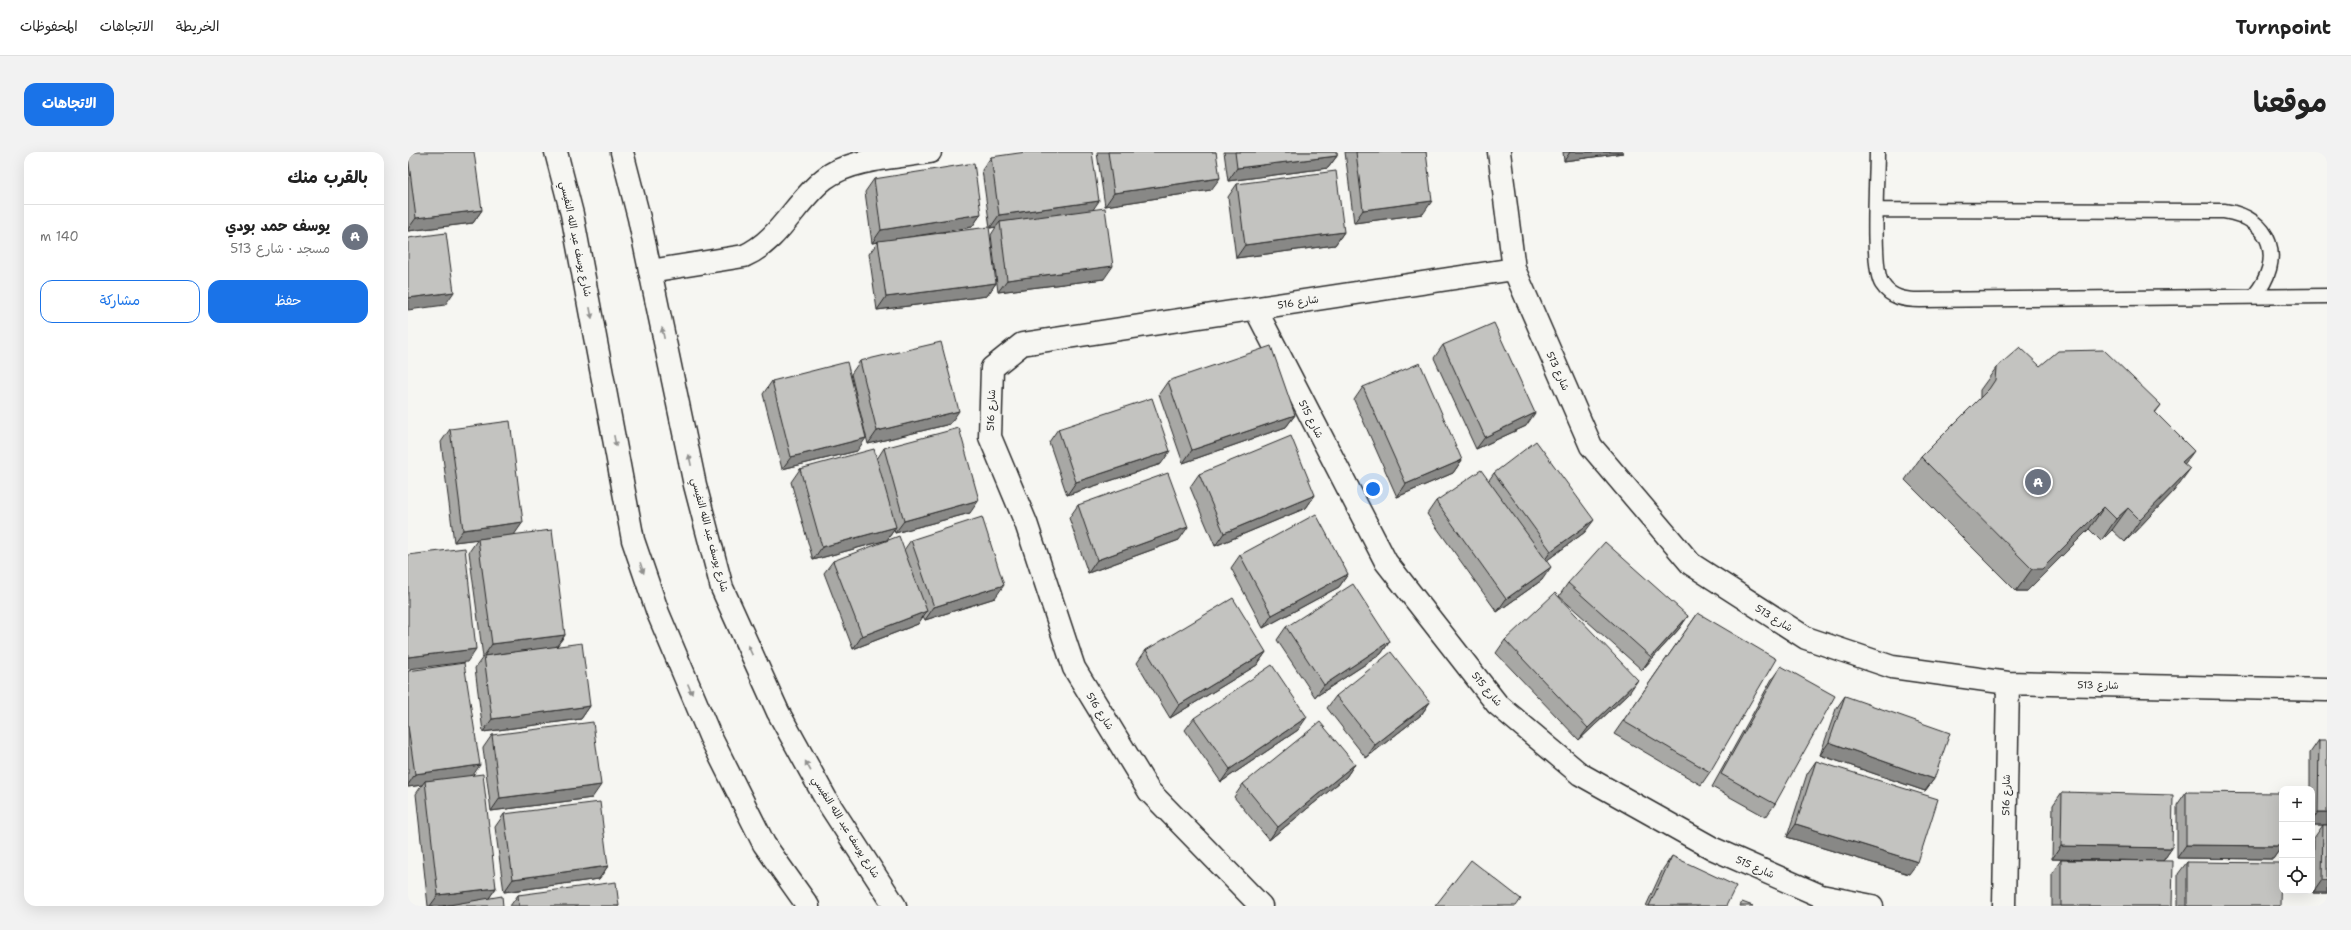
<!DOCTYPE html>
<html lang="ar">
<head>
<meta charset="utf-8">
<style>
  :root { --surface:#fff; --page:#f2f2f2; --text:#222; --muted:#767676; --line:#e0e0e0; --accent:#1a73e8 }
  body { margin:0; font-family:"Shantell Sans","Playpen Sans Arabic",sans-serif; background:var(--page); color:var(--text); direction:rtl }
  .controls { position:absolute; right:12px; bottom:12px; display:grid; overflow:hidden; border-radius:8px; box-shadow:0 4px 16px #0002 }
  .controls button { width:36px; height:36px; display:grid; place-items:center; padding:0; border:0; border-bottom:1px solid var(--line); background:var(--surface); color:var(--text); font:20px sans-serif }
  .you { position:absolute; left:965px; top:337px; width:14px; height:14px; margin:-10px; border:3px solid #fff; border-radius:50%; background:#1a73e8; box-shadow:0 0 0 6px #1a73e833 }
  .badge { display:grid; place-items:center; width:26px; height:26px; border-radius:50%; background:var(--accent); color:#fff; font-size:13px; font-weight:700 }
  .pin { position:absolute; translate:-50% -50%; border:2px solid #fff; box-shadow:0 1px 4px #0006 }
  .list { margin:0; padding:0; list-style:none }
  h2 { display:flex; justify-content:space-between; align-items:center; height:52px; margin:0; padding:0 16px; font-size:17px }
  h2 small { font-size:13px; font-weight:400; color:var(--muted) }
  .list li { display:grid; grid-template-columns:26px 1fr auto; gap:12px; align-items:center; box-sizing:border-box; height:64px; padding:0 16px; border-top:1px solid var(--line) }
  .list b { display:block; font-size:15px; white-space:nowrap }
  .list p { margin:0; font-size:13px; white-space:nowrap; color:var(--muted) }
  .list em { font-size:13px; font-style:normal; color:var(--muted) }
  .actions { display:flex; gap:8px; padding:12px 16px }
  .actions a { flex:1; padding:9px 0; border:1px solid var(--accent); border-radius:12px; text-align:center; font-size:14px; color:var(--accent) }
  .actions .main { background:var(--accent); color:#fff }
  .icon { flex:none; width:22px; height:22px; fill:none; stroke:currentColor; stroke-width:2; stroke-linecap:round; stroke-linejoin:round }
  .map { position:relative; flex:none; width:1919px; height:754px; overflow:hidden; direction:ltr; border-radius:12px }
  header { display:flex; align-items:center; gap:24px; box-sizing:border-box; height:56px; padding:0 20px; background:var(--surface); border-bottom:1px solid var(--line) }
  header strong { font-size:19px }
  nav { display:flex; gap:22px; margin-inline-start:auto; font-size:14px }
  .intro { display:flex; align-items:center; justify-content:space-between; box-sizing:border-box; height:96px; padding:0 24px }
  h1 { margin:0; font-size:28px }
  .button { padding:10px 18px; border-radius:12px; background:var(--accent); color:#fff; font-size:14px; font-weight:700 }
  main { display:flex; gap:24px; padding:0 24px }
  aside { flex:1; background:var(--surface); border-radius:12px; box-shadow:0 4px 16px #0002 }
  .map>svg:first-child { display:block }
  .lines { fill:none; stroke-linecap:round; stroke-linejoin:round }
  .lane-casing { stroke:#2b2b2b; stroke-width:17 }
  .street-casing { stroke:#2b2b2b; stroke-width:25 }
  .secondary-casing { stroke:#2b2b2b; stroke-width:25 }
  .lane { stroke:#f6f6f2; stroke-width:14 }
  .street { stroke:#f6f6f2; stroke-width:22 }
  .secondary { stroke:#f6f6f2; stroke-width:22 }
  .wall { fill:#a8a8a5; stroke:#2b2b2b }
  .shaded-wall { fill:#888886; stroke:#2b2b2b }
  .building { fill:#c3c3c0; stroke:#2b2b2b }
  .oneway { fill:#90908e }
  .labels { text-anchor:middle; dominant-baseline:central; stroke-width:3; stroke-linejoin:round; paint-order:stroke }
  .street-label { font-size:10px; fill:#2b2b2b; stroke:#f6f6f2 }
</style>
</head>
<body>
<header>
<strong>Turnpoint</strong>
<nav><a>الخريطة</a><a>الاتجاهات</a><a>المحفوظات</a></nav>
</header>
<div class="intro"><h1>موقعنا</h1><a class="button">الاتجاهات</a></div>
<main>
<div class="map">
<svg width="1919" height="754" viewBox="0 0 1919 754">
  <rect width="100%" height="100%" fill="#f6f6f2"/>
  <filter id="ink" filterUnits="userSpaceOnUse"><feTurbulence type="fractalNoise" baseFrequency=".025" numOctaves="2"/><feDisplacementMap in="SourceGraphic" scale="8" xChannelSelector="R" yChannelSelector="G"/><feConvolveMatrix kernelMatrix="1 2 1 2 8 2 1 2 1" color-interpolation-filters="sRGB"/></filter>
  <g filter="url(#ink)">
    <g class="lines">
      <defs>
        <path id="lane" d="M1469 0C1469 25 1463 116 1474 132 1483 146 1497 148 1512 148L1919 144
          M1469 58 1816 59C1864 66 1877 108 1846 144"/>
        <path id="street" d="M1091 0 1106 117 1183 294 1283 412 1398 486 1484 515 1600 531 1919 538
          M242 119 336 104C371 89 387 50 416 27 441 7 490 5 522 0
          M847 156 978 410 1089 552 1172 622 1306 697 1413 744 1464 754
          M853 754 741 639 666 516 618 371 582 285 584 216 614 192 1106 117
          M1596 754 1600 531"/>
        <path id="secondary" d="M148 0 164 62 225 388 250 461 302 584 356 692 400 754
          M214 0 231 66 287 333 314 436 370 560 419 649 487 754"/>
      </defs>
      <!-- lane casing -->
      <use href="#lane" class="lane-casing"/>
      <!-- street casing -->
      <use href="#street" class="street-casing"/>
      <!-- secondary casing -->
      <use href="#secondary" class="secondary-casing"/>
      <!-- lane -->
      <use href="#lane" class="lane"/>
      <!-- street -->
      <use href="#street" class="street"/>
      <!-- secondary -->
      <use href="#secondary" class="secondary"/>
    </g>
    <!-- wall -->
    <path class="wall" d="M0 0 74 58 65 71 0 79Z
      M689 0H808L803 38 697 54 689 1Z
      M816 0H929V4L920 16 820 29Z
      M937 0H1018L1015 62 946 71Z
      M1155 0H1216L1215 1 1156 9Z
      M583 5 685 58 696 127 590 140 583 83 588 75 582 76 574 18Z
      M466 27 573 62 564 75 502 85 588 131 579 144 469 158 461 102 470 90 464 91 457 40Z
      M829 32 936 80 927 93 828 106 820 45Z
      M1035 193 1118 274 1068 297 1026 206Z
      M452 209 542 272 460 292 443 222Z
      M1632 214 1753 253 1747 261 1776 312 1766 339 1717 390 1704 378 1693 389 1681 377 1619 439H1608L1497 328 1513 305 1572 246V238L1588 216Z
      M364 229 449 299 374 317 355 242Z
      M760 229 887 263 878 275 775 311 751 242Z
      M955 235 1054 308 1045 321 989 345 946 248Z
      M42 277 115 370 106 382 157 483 149 494 182 554 173 567 75 580 67 516 75 505 61 400 70 387 46 390 33 290Z
      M650 277 753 312 659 343 641 290Z
      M476 296 562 361 487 381 486 378 479 388 405 408 383 330 392 317 469 307Z
      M1086 321 1177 380 1138 409 1134 428 1089 460 1019 362 1028 349 1081 328Z
      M791 322 907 343 898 356 807 394 782 335Z
      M670 353 771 388 680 421 661 366Z
      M503 388 587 446 517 468 515 464 510 472 445 497 416 421 425 409 496 398Z
      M832 403 940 422 931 435 855 476 823 416Z
      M1160 431 1280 464 1271 477 1234 518 1151 444Z
      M1290 461 1302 620 1293 633 1206 582Z
      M878 475 982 489 973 502 907 545 869 488Z
      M1097 488 1221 541 1171 588 1088 501Z
      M738 498 858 500 849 513 762 566 729 511Z
      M1373 514 1367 652 1358 665 1304 635 1364 527Z
      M0 519 64 624 88 736 81 746 95 754H20L8 642 14 633 0 635Z
      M928 544 1022 550 1013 563 958 606 919 556Z
      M1437 544 1526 627 1517 639 1412 603 1428 557Z
      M786 566 890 578 813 630 777 578Z
      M84 583 184 646 83 659 75 596Z
      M1911 588 1919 673H1904V637H1902V601Z
      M1408 609 1501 722 1379 685 1399 622Z
      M947 612 938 625 861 688 826 645 835 632Z
      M1654 640 1764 696 1755 709 1764 754H1644V721L1653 708 1731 709 1644 707 1645 653Z
      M1778 640 1874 694 1865 707 1769 706V653Z
      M96 662 200 714 191 727 96 740 87 675Z
      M1915 673H1919V741H1905L1906 686Z
      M1264 704 1318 754H1238L1255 717Z
      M1779 710 1872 754H1770V722Z
      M110 743 211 754H102Z"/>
    <!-- shaded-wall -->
    <path class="shaded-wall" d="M1162 0H1216L1215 1 1156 9Z
      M929 4 920 16 820 29 829 16Z
      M812 26 803 38 697 54 706 41Z
      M691 49 682 62 592 70 588 75 582 76 591 63Z
      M1024 49 1015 62 946 71 955 58Z
      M74 58 65 71 0 79V77L8 66Z
      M573 62 564 75 470 90V89V90L464 91 473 78Z
      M936 80 927 93 828 106 837 93Z
      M705 114 696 127 590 140 599 128Z
      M588 131 579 144 469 158 478 145Z
      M46 140 37 153 0 158V146Z
      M551 259 542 272 460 292 469 279Z
      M1127 261 1118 274 1068 297 1077 285Z
      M887 263 878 275 775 311 784 298Z
      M458 286 449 299 374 317 383 305Z
      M762 299 753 312 659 343 668 330Z
      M1786 299 1770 321 1774 310Z
      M1054 308 1045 321 989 345 998 332Z
      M1782 317 1766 339 1717 390 1732 368Z
      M907 343 898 356 807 394 816 381Z
      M571 348 562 361 487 381 496 369Z
      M1696 355 1681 377 1619 439H1608L1624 417Z
      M1720 356 1704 378 1693 389 1708 367Z
      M1186 368 1177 380 1134 412 1143 399Z
      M115 370 106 383 46 390 55 378Z
      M488 375 479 388 405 408 414 395Z
      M780 375 771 388 680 421 689 408Z
      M1143 415 1134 428 1089 460 1098 447Z
      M940 422 931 435 855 476 864 463Z
      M596 433 587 446 517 468 526 455Z
      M519 459 510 472 445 497 454 484Z
      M1280 464 1271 477 1234 518 1243 505Z
      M157 483 148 495 76 504 84 492Z
      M982 489 973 502 907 545 916 533Z
      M68 497 59 510 0 517V505Z
      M858 500 849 513 762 566 771 553Z
      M1230 528 1221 541 1171 588 1180 576Z
      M1022 550 1013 563 958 606 967 593Z
      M182 554 173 567 75 580 84 567Z
      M899 565 890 578 813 630 822 617Z
      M1421 590 1526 627 1517 639 1412 603Z
      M947 612 938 625 861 688 870 675Z
      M72 613 63 626 17 629 14 633 0 635V633L7 622Z
      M193 633 184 646 83 659 92 646Z
      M1910 660H1919V673H1904V669Z
      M1388 672 1510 710 1501 722 1379 685Z
      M1778 693 1874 694 1865 707 1769 706Z
      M1653 694 1764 696 1755 709 1644 707Z
      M200 714 191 727 96 740 105 727Z
      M1914 728H1919V741H1905Z
      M88 736 79 749 33 754H22L30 743Z"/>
    <!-- building -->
    <path class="building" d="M0 0H66L74 58 8 66 0 4Z
      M618 0H684L691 49 591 63 583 5Z
      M700 0H808L812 26 706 41Z
      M827 0H929V4L829 16Z
      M948 0H1018L1024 49 955 58Z
      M566 11 573 62 473 78 466 27Z
      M928 19 936 80 837 93 829 32Z
      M697 56 705 114 599 128 592 70Z
      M581 75 588 131 478 145 470 89Z
      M38 81 46 140 0 146V86Z
      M1086 171 1127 261 1077 285 1035 193Z
      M533 190 551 259 469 279 452 209Z
      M863 194 887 263 784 298 760 229Z
      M1612 195 1632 214 1650 199 1696 198 1753 253 1747 260 1786 299 1774 310 1782 317 1732 368 1720 356 1708 367 1696 355 1634 417H1624L1513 305 1581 237 1587 228 1588 216Z
      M439 210 458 286 383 305 364 229Z
      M1012 211 1054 308 998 332 955 235Z
      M744 246 762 299 668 330 650 277Z
      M102 269 115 370 55 378 42 277Z
      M551 276 571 348 496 369 476 296Z
      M883 284 907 343 816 381 791 322Z
      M1128 289 1186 368 1143 399 1086 321Z
      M466 297 488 375 414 395 392 317Z
      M1073 318 1143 415 1098 447 1028 349Z
      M760 321 780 375 689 408 670 353Z
      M908 362 940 422 864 463 832 403Z
      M574 365 596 433 526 455 503 388Z
      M144 378 157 483 84 492 70 387Z
      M491 384 519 459 454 484 425 409Z
      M1197 390 1280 464 1243 505 1160 431Z
      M57 396 68 497 0 505V403Z
      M945 432 982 489 916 533 878 475Z
      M1147 441 1230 528 1180 576 1097 488Z
      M825 446 858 500 771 553 738 498Z
      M1290 461 1368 507 1302 620 1215 569Z
      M174 491 182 554 84 567 76 504Z
      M983 500 1022 550 967 593 928 544Z
      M56 511 72 613 7 622 0 574V519Z
      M864 513 899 565 822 617 786 566Z
      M1373 514 1427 544 1367 652 1313 622Z
      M1437 544 1542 581 1526 627 1421 590Z
      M185 570 193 633 92 646 84 583Z
      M912 570 947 612 870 675 835 632Z
      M1911 588H1919V660H1910Z
      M1408 609 1530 647 1510 710 1388 672Z
      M75 622 88 736 30 743 17 629Z
      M1654 640 1765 643 1764 696 1653 694Z
      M1778 640 1874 641V694L1778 693Z
      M192 650 200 714 105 727 96 662Z
      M1915 673H1919V728H1914Z
      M1264 704 1328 734 1318 754H1241Z
      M1063 708 1113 747 1108 754H1027Z
      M1653 708 1765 709 1764 754H1653Z
      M1779 710 1873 711 1872 754H1779Z
      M208 730 211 754H111L110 743Z
      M94 744 95 754H35Z
      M1334 750 1345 754H1332Z"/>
    <!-- one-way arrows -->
    <defs><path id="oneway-solid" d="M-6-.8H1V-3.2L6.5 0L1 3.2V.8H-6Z"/></defs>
    <g class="oneway">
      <use href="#oneway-solid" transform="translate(183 161) rotate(79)"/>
      <use href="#oneway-solid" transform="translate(255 181) rotate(-102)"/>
      <use href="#oneway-solid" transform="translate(207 289) rotate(79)"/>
      <use href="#oneway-solid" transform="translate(282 308) rotate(-102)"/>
      <use href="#oneway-solid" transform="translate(234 416) rotate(71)"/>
      <use href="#oneway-solid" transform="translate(342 498) rotate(-114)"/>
      <use href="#oneway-solid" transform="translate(282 537) rotate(67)"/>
      <use href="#oneway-solid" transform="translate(400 614) rotate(-119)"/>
    </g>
  </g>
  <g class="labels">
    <!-- street labels -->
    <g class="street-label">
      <text transform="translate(168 87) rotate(78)">شارع يوسف عبد الله النفيسي</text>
      <text transform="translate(890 150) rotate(-9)">شارع 516</text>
      <text transform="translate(1150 219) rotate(66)">شارع 513</text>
      <text transform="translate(583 258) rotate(-88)">شارع 516</text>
      <text transform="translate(903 267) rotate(63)">شارع 515</text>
      <text transform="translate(302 383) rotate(75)">شارع يوسف عبد الله النفيسي</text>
      <text transform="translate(1366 466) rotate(32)">شارع 513</text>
      <text transform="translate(1690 533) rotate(1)">شارع 513</text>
      <text transform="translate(1079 537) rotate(50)">شارع 515</text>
      <text transform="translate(692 559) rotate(58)">شارع 516</text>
      <text transform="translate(1598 643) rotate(-89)">شارع 516</text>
      <text transform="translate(438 675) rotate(58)">شارع يوسف عبد الله النفيسي</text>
      <text transform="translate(1347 715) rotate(24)">شارع 515</text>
    </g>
  </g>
</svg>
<div class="controls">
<button>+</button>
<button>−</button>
<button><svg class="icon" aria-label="locate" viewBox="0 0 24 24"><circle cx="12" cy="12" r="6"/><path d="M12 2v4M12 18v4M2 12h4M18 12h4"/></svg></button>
</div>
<div class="you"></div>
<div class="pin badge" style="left:1630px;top:330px;background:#6b7280">A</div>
</div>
<aside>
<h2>بالقرب منك<small></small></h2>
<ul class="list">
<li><span class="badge" style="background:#6b7280">A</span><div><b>يوسف حمد بودي</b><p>مسجد · شارع 513</p></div><em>140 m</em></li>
</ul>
<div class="actions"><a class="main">حفظ</a><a>مشاركة</a></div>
</aside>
</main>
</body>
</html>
